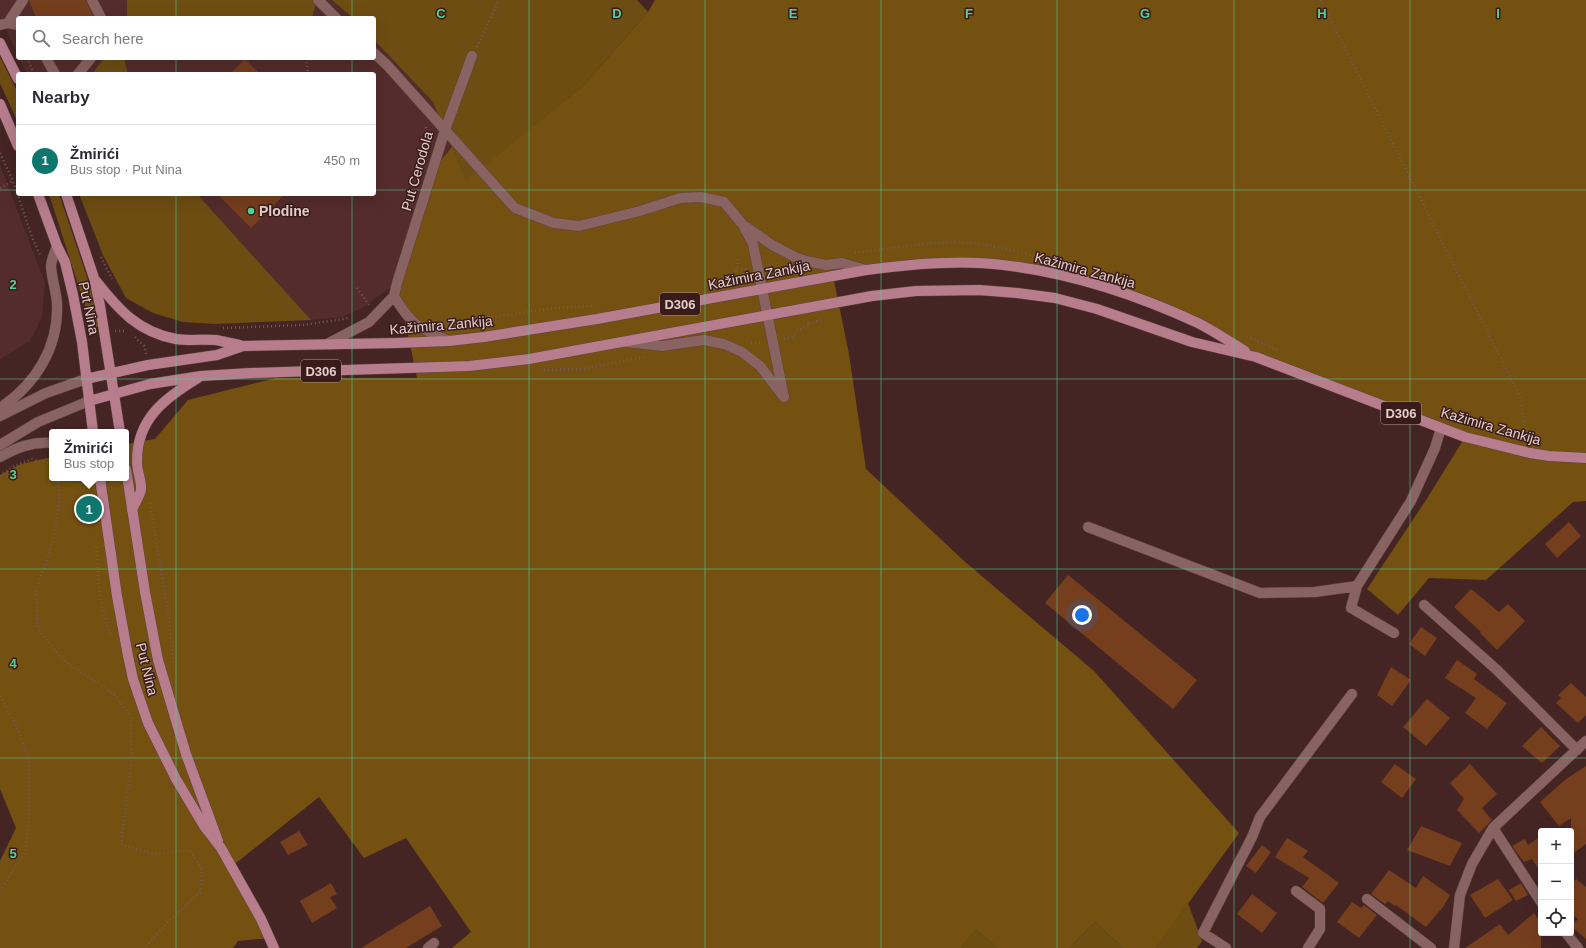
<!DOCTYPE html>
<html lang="en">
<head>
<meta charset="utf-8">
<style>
  :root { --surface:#fff; --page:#f2f2f3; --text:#2b2b33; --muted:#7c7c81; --line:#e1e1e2; --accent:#0f766e }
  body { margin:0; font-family:Helvetica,sans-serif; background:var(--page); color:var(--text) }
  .controls { position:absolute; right:12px; bottom:12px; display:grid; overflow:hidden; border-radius:4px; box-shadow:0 4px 16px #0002 }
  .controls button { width:36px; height:36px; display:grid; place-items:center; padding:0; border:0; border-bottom:1px solid var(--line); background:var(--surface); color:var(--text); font:20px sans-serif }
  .you { position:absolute; left:1082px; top:615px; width:14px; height:14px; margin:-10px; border:3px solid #fff; border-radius:50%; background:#1a73e8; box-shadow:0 0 0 6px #1a73e833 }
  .badge { display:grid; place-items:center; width:26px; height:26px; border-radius:50%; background:var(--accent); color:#fff; font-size:13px; font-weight:700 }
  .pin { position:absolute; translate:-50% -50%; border:2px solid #fff; box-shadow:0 1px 4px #0006 }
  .popup { position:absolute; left:49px; top:429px; width:80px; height:52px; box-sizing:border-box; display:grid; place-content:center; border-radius:4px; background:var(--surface); filter:drop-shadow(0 1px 3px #0005); font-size:13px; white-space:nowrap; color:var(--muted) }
  .popup b { font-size:15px; color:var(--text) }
  .popup::after { content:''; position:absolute; left:50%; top:100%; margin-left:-8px; border:8px solid transparent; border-top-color:var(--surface) }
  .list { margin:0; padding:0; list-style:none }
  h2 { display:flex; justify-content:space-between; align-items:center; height:52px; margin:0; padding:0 16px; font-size:17px }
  h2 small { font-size:13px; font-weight:400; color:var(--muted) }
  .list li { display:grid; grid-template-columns:26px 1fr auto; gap:12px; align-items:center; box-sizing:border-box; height:72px; padding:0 16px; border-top:1px solid var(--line) }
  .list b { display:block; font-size:15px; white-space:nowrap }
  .list p { margin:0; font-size:13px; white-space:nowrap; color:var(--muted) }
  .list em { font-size:13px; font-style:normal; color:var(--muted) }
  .icon { flex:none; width:22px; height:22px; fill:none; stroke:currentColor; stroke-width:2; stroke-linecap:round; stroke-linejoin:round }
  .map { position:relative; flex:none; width:1586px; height:948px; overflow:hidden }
  .search { position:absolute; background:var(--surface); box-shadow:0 4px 16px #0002; left:16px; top:16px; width:360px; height:44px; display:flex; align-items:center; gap:10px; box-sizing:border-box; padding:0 14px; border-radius:4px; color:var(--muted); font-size:15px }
  .panel { position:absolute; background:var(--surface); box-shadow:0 4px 16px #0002; left:16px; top:72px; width:360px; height:124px; border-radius:4px }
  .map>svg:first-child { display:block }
  .built { fill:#532c2b }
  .green { fill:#6e4d12 }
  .forest { fill:#745110 }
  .building { fill:#753e1d }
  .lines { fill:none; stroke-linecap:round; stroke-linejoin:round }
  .minor-casing { stroke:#5d4342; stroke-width:11 }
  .major-casing { stroke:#5d4342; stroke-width:11 }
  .path { stroke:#745857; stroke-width:2.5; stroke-dasharray:1 3; stroke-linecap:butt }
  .minor { stroke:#886361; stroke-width:10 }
  .major { stroke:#b77d8d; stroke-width:10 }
  .grid { fill:none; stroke:#53d396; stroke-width:1; stroke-opacity:0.55 }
  .poi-dot { fill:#53d396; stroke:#391b1a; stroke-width:1.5 }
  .labels { text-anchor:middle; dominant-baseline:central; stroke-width:3; stroke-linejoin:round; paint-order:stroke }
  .shield { fill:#391b1a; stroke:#b09897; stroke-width:1 }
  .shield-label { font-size:13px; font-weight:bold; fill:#e3cecc }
  .street-label { font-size:14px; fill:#e3cecc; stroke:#391b1a }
  .poi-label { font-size:14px; font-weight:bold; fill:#e3cecc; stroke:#391b1a; text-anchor:start }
  .grid-label { font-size:13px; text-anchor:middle; font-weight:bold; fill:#53d396; stroke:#391b1a; stroke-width:3; stroke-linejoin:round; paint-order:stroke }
</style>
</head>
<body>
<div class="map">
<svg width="1586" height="948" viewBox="0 0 1586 948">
  <rect width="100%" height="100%" fill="#442524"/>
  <!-- built -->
  <path class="built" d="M0 0H127V18H18V55L0 17Z
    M317 0H332L353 18H312Z
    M374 40 433 102 452 147 431 172 397 283 362 308 342 317 311 320 197 194H374V74H128L124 58H374Z
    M19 58H104L92 74H27Z
    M0 165 45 283 42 317 30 341 0 359Z"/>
  <!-- green -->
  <path class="green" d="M127 0H317L312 18H127Z
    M332 0H637L648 12 584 85 466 182 433 102 374 40V18H353Z
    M0 57 18 93V123L0 83Z
    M104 58H124L128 74H92Z
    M49 194H59L88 280 100 326 92 328Z
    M79 194H197L311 320 214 324 183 322 153 313 126 298 103 255Z
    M1188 903 1202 941 1197 948H1156Z
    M1095 922 1123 948H1069Z
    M976 930 998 948H961Z"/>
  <!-- forest -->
  <path class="forest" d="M655 0H1586V501L1573 502 1486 580 1429 578 1398 615 1367 589 1428 497 1465 437 1256 357 1199 324 1102 287 981 263 833 276 849 354 866 469 964 561 1094 671 1239 833 1156 948H1123L1095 922 1069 948H998L976 930 961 948H452L471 932 406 838 364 858 319 797 231 867 270 938 238 941 233 948H0V861L16 828 0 789V475L21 464 52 457V478H126V444L155 439 188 400 276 378H417L397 283 431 172 452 147 466 181 584 85 648 12Z"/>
  <!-- building -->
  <path class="building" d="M29 0H86L94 18H36Z
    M245 59 260 74H230Z
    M217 194H285L251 228Z
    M1569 522 1581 536 1557 558 1545 544Z
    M1068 575 1197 680 1173 709 1045 603Z
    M1471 589 1499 612 1508 604 1525 621 1497 650 1480 633 1481 632 1454 607Z
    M1421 627 1437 638 1425 656 1409 644Z
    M1457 660 1477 674 1474 679 1507 703 1487 729 1465 713 1476 698 1445 678Z
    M1391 667 1411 680 1392 706 1377 695Z
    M1571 683 1586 697V715L1578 723 1556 703 1561 698 1558 695Z
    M1427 699 1450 718 1426 746 1403 727Z
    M1541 727 1560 746 1542 763 1522 746Z
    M1395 764 1416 779 1402 798 1381 782Z
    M1470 764 1497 794 1482 808 1492 820 1479 833 1457 810 1464 799 1450 783Z
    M1586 766V844L1571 855V818L1559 826 1540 802 1566 779Z
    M1421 826 1462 843 1450 866 1407 850Z
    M299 831 308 845 288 855 280 842Z
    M1541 836V873L1532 859 1524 862 1512 846 1525 839 1528 845Z
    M1287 838 1308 851 1303 857 1339 883 1323 903 1302 887 1309 878 1275 857Z
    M1262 845 1271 852 1256 873 1246 866Z
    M1389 870 1416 888 1423 876 1450 895 1443 907 1426 927 1396 905 1395 906 1388 901 1385 904 1371 894Z
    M1498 879 1513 900 1485 918 1470 895Z
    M1576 879 1586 887V939L1571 926 1578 919 1571 913V885Z
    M331 883 337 894 330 897 337 908 312 923 300 901Z
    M1521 883 1528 895 1516 901 1509 890Z
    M1252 894 1277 913 1262 933 1237 914Z
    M1352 902 1361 908 1364 905 1377 915 1359 938 1337 922Z
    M430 906 442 926 406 948H361Z
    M1534 913 1541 923V948H1465L1500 924 1508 935Z"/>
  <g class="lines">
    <defs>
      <path id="minor" d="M92 0 101 18
        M318 0 336 18
        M8 23 23 0
        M0 25 8 23 18 25
        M374 53 387 65 515 208 554 223 579 226 640 211 680 198 701 197 724 202 743 225 753 244 784 397
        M46 58 55 74
        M78 74 91 58
        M745 226 772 245 795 257 806 261 826 265 842 263 866 270
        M394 296 397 283 445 130 472 56
        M394 296C411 325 419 328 449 341
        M627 342 662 346 704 340 724 344 742 352 760 366 783 396
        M327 344 369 322 394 296
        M0 408C36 384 59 347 57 303 56 291 52 279 51 267 51 260 55 252 57 246
        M0 416 46 393 86 379
        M0 445 38 422 89 401
        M0 457C16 448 32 441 52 443
        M1088 527 1260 593 1315 592 1357 586
        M1424 605 1497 670 1577 750
        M1394 633 1351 608 1357 586 1411 501 1435 448 1441 428
        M1296 891 1320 909V929L1308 948
        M1367 899 1431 948
        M1541 902 1493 828 1586 741
        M1566 933 1578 948
        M428 948 434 943
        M1226 948 1203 933 1252 837 1260 817 1352 694
        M1454 948 1460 895 1472 864 1493 828"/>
      <path id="major" d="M0 43 18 79
        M0 104 18 146
        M38 194 57 246 65 262 73 295 82 342 93 432
        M66 194 94 278 100 306 120 432
        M96 281C119 310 138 332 176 339 190 341 203 339 216 340 225 342 235 344 243 346
        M86 379 148 365 217 355 243 346 396 343 449 341 484 337 597 319 866 270C904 265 942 261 981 263 1055 268 1131 292 1198 323 1214 331 1230 342 1245 351
        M89 401 150 384 201 376 251 373 469 366 529 359 872 296 916 291 979 290 1017 293 1055 298 1097 309 1192 342 1256 357 1465 437 1530 453 1549 456 1586 458
        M126 469 145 592 158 660 186 754 218 841
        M100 478 117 596 128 656 133 679 148 723 176 779 204 826 221 848 261 919 274 948
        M132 510C134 504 140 496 141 490 142 482 137 471 137 463 136 419 165 398 198 378"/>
    </defs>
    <!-- minor casing -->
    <use href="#minor" class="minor-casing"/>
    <!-- major casing -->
    <use href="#major" class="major-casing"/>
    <!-- path -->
    <path class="path" d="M1321 0 1520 397 1527 441
      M477 47 499 0
      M27 58 34 74
      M306 58 308 73 310 74
      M426 127 428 142
      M0 153 13 181 32 237 40 255
      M0 188 13 181
      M855 253C893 248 933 240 971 243 994 245 1016 251 1038 257
      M101 257 112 279
      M769 265 780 263
      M737 270 746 269
      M724 282V281L737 270 738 257
      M718 283 724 281
      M357 288 369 305
      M440 323H453L556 308 592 306
      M809 325 821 319
      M223 328 303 325 349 318
      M115 331H126
      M1247 336 1277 350
      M135 337 144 346 146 354
      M784 339 793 337 798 330 809 325 808 319
      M751 343H761
      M544 370 581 369 644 357
      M0 476 12 467 32 459 52 464
      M57 478 60 496 54 539 36 591 38 629 63 660 115 695 130 715 132 758 121 844 152 854 190 850 202 870 200 892 167 923 145 948
      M150 503 169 619 173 662
      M96 547C98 579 99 607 111 636
      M0 696 16 725 29 760V816L25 853 0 890"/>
    <!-- minor -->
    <use href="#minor" class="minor"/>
    <!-- major -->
    <use href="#major" class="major"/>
  </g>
  <!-- grid -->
  <path class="grid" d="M176 0V18M352 0V18M529 0V948M705 0V948M881 0V948M1057 0V948M1234 0V948M1410 0V948M176 58V74M352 58V74M0 190H18M374 190H1586M176 194V948M352 194V948M0 379H1586M0 569H1586M0 758H1586"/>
  <!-- markers -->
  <circle class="poi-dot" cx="251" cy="211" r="4"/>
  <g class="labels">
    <!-- shield labels -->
    <g class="shield">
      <rect x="660" y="293" width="40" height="22" rx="3"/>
      <rect x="301" y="360" width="40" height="22" rx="3"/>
      <rect x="1381" y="402" width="40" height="22" rx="3"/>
    </g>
    <g class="shield-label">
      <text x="680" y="304">D306</text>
      <text x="321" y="371">D306</text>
      <text x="1401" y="413">D306</text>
    </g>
    <!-- street labels -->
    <g class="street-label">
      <text transform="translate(417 171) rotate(-74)">Put Cerodola</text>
      <text transform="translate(1085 270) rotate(15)">Kažimira Zankija</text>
      <text transform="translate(759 275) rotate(-11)">Kažimira Zankija</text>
      <text transform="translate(89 308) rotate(78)">Put Nina</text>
      <text transform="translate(441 325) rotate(-5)">Kažimira Zankija</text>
      <text transform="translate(1491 426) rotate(16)">Kažimira Zankija</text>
      <text transform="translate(147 669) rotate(76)">Put Nina</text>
    </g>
    <!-- poi labels -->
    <g class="poi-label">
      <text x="259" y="211">Plodine</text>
    </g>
  </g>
  <g class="grid-label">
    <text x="441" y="18">C</text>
    <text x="617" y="18">D</text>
    <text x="793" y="18">E</text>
    <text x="969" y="18">F</text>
    <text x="1145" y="18">G</text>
    <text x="1322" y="18">H</text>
    <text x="1498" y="18">I</text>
    <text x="13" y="289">2</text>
    <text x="13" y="479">3</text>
    <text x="13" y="668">4</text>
    <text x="13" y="858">5</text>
  </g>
</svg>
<div class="controls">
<button>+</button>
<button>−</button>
<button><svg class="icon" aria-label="locate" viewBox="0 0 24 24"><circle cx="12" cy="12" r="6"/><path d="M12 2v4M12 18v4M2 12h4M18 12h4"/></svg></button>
</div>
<div class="you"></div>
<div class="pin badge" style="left:89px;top:509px">1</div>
<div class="popup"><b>Žmirići</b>Bus stop</div>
<div class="search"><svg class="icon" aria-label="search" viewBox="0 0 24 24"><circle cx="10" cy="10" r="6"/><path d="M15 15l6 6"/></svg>Search here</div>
<section class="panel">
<h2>Nearby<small></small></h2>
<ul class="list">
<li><span class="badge">1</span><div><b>Žmirići</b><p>Bus stop · Put Nina</p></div><em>450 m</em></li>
</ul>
</section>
</div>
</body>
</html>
